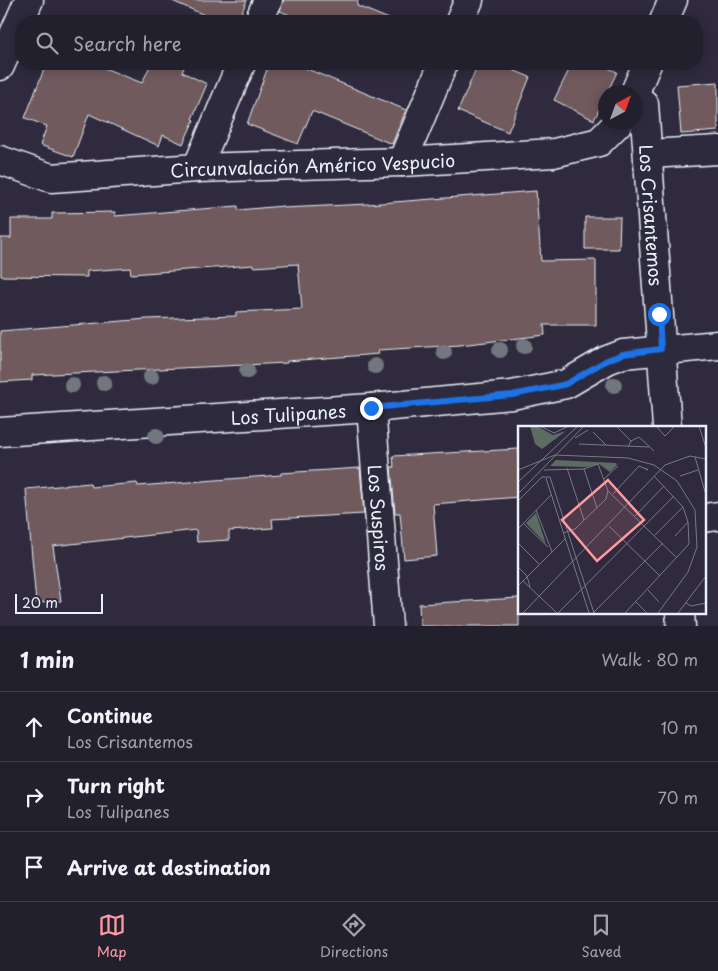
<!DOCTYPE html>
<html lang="en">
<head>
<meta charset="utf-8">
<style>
  :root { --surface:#23202e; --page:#2f2d3a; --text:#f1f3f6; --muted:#a3a3aa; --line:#403e4a; --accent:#ff9aa2 }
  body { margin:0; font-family:"Playpen Sans",sans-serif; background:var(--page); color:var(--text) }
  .compass { position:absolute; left:598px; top:85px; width:45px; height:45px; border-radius:50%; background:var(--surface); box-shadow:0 2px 12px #0003; rotate:41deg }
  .scale { position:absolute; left:15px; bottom:12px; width:88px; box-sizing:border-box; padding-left:5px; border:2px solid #e8f1f8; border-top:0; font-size:14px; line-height:18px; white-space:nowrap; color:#e8f1f8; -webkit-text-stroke:4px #2f2a3d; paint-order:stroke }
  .stop { position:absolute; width:15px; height:15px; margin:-11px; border:4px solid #1a73e8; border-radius:50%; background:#fff }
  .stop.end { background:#1a73e8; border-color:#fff; box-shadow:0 1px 5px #0008 }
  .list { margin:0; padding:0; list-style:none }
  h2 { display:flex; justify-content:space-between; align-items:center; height:65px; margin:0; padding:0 20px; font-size:21px }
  h2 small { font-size:16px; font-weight:400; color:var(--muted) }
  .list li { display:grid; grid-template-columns:32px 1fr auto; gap:15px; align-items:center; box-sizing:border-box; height:70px; padding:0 20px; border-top:1px solid var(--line) }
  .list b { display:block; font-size:19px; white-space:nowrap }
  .list p { margin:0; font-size:16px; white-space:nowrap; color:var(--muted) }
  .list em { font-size:16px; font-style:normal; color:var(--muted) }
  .icon { flex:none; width:28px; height:28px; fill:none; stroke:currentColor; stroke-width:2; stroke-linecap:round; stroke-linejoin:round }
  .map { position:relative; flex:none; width:718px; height:626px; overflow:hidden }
  .search { position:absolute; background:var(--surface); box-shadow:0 2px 12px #0003; left:15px; right:15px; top:15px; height:55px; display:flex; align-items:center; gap:12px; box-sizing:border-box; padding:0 18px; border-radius:20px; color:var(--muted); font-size:19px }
  .sheet { height:275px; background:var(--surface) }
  nav { display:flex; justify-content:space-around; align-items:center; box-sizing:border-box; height:70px; border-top:1px solid var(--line); background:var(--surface); font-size:14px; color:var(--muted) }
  nav a { display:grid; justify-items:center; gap:2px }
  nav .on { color:var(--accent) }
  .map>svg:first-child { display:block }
  .building { fill:#6f5a5d; stroke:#e8f1f8 }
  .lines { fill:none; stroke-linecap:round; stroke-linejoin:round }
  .minor-casing { stroke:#e8f1f8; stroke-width:31 }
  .minor { stroke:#2f2a3d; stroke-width:28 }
  .tree { fill:#72767f }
  .route { stroke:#1a73e8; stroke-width:6 }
  .labels { text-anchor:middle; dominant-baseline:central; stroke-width:5; stroke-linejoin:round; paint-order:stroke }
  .street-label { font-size:18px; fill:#e8f1f8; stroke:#2f2a3d }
  .inset-road { fill:none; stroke:#797a88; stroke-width:1 }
  .view { fill:#ff9aa2; fill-opacity:0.15; stroke:#ff9aa2; stroke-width:2.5 }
  .inset-edge { fill:none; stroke:#e8f1f8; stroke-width:2.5 }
</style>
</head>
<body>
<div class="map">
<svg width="718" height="626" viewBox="0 0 718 626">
  <rect width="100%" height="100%" fill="#2f2a3d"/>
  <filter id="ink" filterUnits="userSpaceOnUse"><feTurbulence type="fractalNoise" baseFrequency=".02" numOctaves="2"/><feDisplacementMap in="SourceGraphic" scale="10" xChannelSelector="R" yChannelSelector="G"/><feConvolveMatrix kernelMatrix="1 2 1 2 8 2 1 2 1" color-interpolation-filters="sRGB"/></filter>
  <g filter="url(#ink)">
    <!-- building -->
    <path class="building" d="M170 0H247L238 21H218Z
      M283 0H358L357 6 394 21H304L280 11Z
      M46 64H94L142 83 151 64H176L184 68 182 72 207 84 192 119 194 120 183 144 163 135 159 146 89 114 73 157 40 145 47 126 25 118Z
      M269 64H295L406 110 392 144 312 111 298 144 247 124Z
      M478 64H498L530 77 508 132 458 111Z
      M572 64H600L617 72 594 120 554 100Z
      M718 82V131L681 134 677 85Z
      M536 191 541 261 596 260V325H544L545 335 460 345 378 350 379 354 287 361V363L32 375V380L0 382V331L147 319 236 316V312L302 309 298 264 254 267V265L131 274 130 268 87 271V277L1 276V238H11V219H52V213L115 212V216L238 206V210L283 206V208L368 204Z
      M585 217H620L619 249H585Z
      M519 449V497L433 504 437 556 404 559 400 513H395L391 467H394L393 456Z
      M360 468 364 514 272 519 273 528 229 531V540L197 542 196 530 53 546 61 601 36 603 26 489 90 483 91 487 137 483 138 486 281 475V473Z
      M519 598V626H420L419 604Z"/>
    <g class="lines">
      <defs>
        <g id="minor">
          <path d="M259 21 268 0"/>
          <path d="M460 21 469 0"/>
          <path d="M664 21 673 0"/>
          <path d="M0 66 29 0"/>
          <path d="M635 92 647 64"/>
          <path id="s1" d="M636 97 644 104 667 427"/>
          <path d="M649 154 718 150"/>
          <path id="s2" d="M0 160 51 178 197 168 402 162 554 153 599 142 619 122"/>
          <path d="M402 162 443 64"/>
          <path d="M197 168 241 64"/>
          <path id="s3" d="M371 408 388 626"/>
          <path id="s4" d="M0 432 371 408 512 395 566 384 607 360 623 354 718 345"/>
          <path d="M704 518 718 516"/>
          <path d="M680 612 681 626"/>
        </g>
      </defs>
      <!-- minor casing -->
      <use href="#minor" class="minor-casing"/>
      <!-- minor -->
      <use href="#minor" class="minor"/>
    </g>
    <!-- trees -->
    <g class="tree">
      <circle cx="524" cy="346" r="8"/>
      <circle cx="500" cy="350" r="8"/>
      <circle cx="444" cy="352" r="8"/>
      <circle cx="375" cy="366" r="8"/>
      <circle cx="247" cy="371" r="8"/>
      <circle cx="151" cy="377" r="8"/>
      <circle cx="104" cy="383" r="8"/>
      <circle cx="72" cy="385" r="8"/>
      <circle cx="614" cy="385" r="8"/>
      <circle cx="156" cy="436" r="8"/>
    </g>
  </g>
  <g class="lines" filter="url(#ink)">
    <!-- route -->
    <path class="route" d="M371 408 512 395 553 387 566 384 607 360 623 354 661 349 659 314"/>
  </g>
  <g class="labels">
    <!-- street labels -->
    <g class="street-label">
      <text stroke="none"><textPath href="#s2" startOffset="316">Circunvalación Américo Vespucio</textPath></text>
      <text stroke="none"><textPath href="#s1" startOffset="122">Los Crisantemos</textPath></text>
      <text stroke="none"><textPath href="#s4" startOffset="289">Los Tulipanes</textPath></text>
      <text stroke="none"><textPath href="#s3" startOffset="110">Los Suspiros</textPath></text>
    </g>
  </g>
  <!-- overview -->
  <g transform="translate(518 426)">
    <rect width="188" height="188" fill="#2f2a3d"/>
    <path d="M12 0H19L35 9 48 5 24 23 17 18ZM38 34 98 37 99 39 92 46 81 38 68 41 32 40ZM18 87 28 118 8 97Z" fill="#5d6c63"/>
    <path class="inset-road" d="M22 0 36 7 51 0M98 0 113 15 110 21M138 0 147 10 157 0M181 0 188 22M75 6 88 19M57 12 70 4M113 15 121 11 136 25M61 18 131 21M177 31 188 69M49 42 66 94M66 43 79 82M0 44 37 29 110 32 136 39 159 55 177 84 179 121 170 146 140 187M26 44 66 43 80 38 90 65 88 73 57 103 45 107M162 50 180 44M28 52 71 187M86 53 100 40M0 56 60 0M90 65 159 132M0 68 66 0M95 68 121 40 130 44 127 42M0 75 24 51H32L76 187M18 84 34 126M117 90 146 60M5 97 30 121M91 100 142 150M0 103 33 69M137 109 165 81M157 110 170 96M0 117 21 138M0 141 9 150 12 161M5 155 39 187M0 160 47 113M130 164 141 176M118 176 129 187M168 177 173 180 188 177M5 187 147 39 172 30 188 33M40 187 156 70M75 187 145 117M107 187 171 118 170 96 165 81 136 50M160 187 188 150"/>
    <path class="view" d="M90 54 126 94 79 135 44 94Z"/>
    <rect width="188" height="188" class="inset-edge"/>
  </g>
</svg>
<svg class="compass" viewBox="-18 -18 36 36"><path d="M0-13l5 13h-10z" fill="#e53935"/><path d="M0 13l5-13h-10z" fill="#a3a3aa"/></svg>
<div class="scale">20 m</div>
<div class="stop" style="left:659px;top:314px"></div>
<div class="stop end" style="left:371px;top:408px"></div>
<div class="search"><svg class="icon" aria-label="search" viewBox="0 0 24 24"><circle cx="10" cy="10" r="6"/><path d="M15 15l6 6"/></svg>Search here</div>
</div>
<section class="sheet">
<h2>1 min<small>Walk · 80 m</small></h2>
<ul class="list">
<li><svg class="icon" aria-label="ahead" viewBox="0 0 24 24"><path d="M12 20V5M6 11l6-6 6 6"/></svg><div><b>Continue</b><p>Los Crisantemos</p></div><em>10 m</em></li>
<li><svg class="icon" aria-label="right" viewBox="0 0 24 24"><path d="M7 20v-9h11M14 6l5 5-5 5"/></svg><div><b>Turn right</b><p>Los Tulipanes</p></div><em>70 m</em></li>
<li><svg class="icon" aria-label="arrive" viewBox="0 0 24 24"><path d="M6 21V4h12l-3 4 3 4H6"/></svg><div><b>Arrive at destination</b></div></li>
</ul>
</section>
<nav>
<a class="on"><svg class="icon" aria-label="map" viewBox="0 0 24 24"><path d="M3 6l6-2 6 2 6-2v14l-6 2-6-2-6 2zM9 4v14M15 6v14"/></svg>Map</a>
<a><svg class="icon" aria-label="directions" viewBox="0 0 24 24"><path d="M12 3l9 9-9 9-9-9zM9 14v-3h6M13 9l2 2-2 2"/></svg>Directions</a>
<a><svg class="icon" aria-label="saved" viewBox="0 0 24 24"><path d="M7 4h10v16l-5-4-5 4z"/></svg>Saved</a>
</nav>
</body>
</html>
